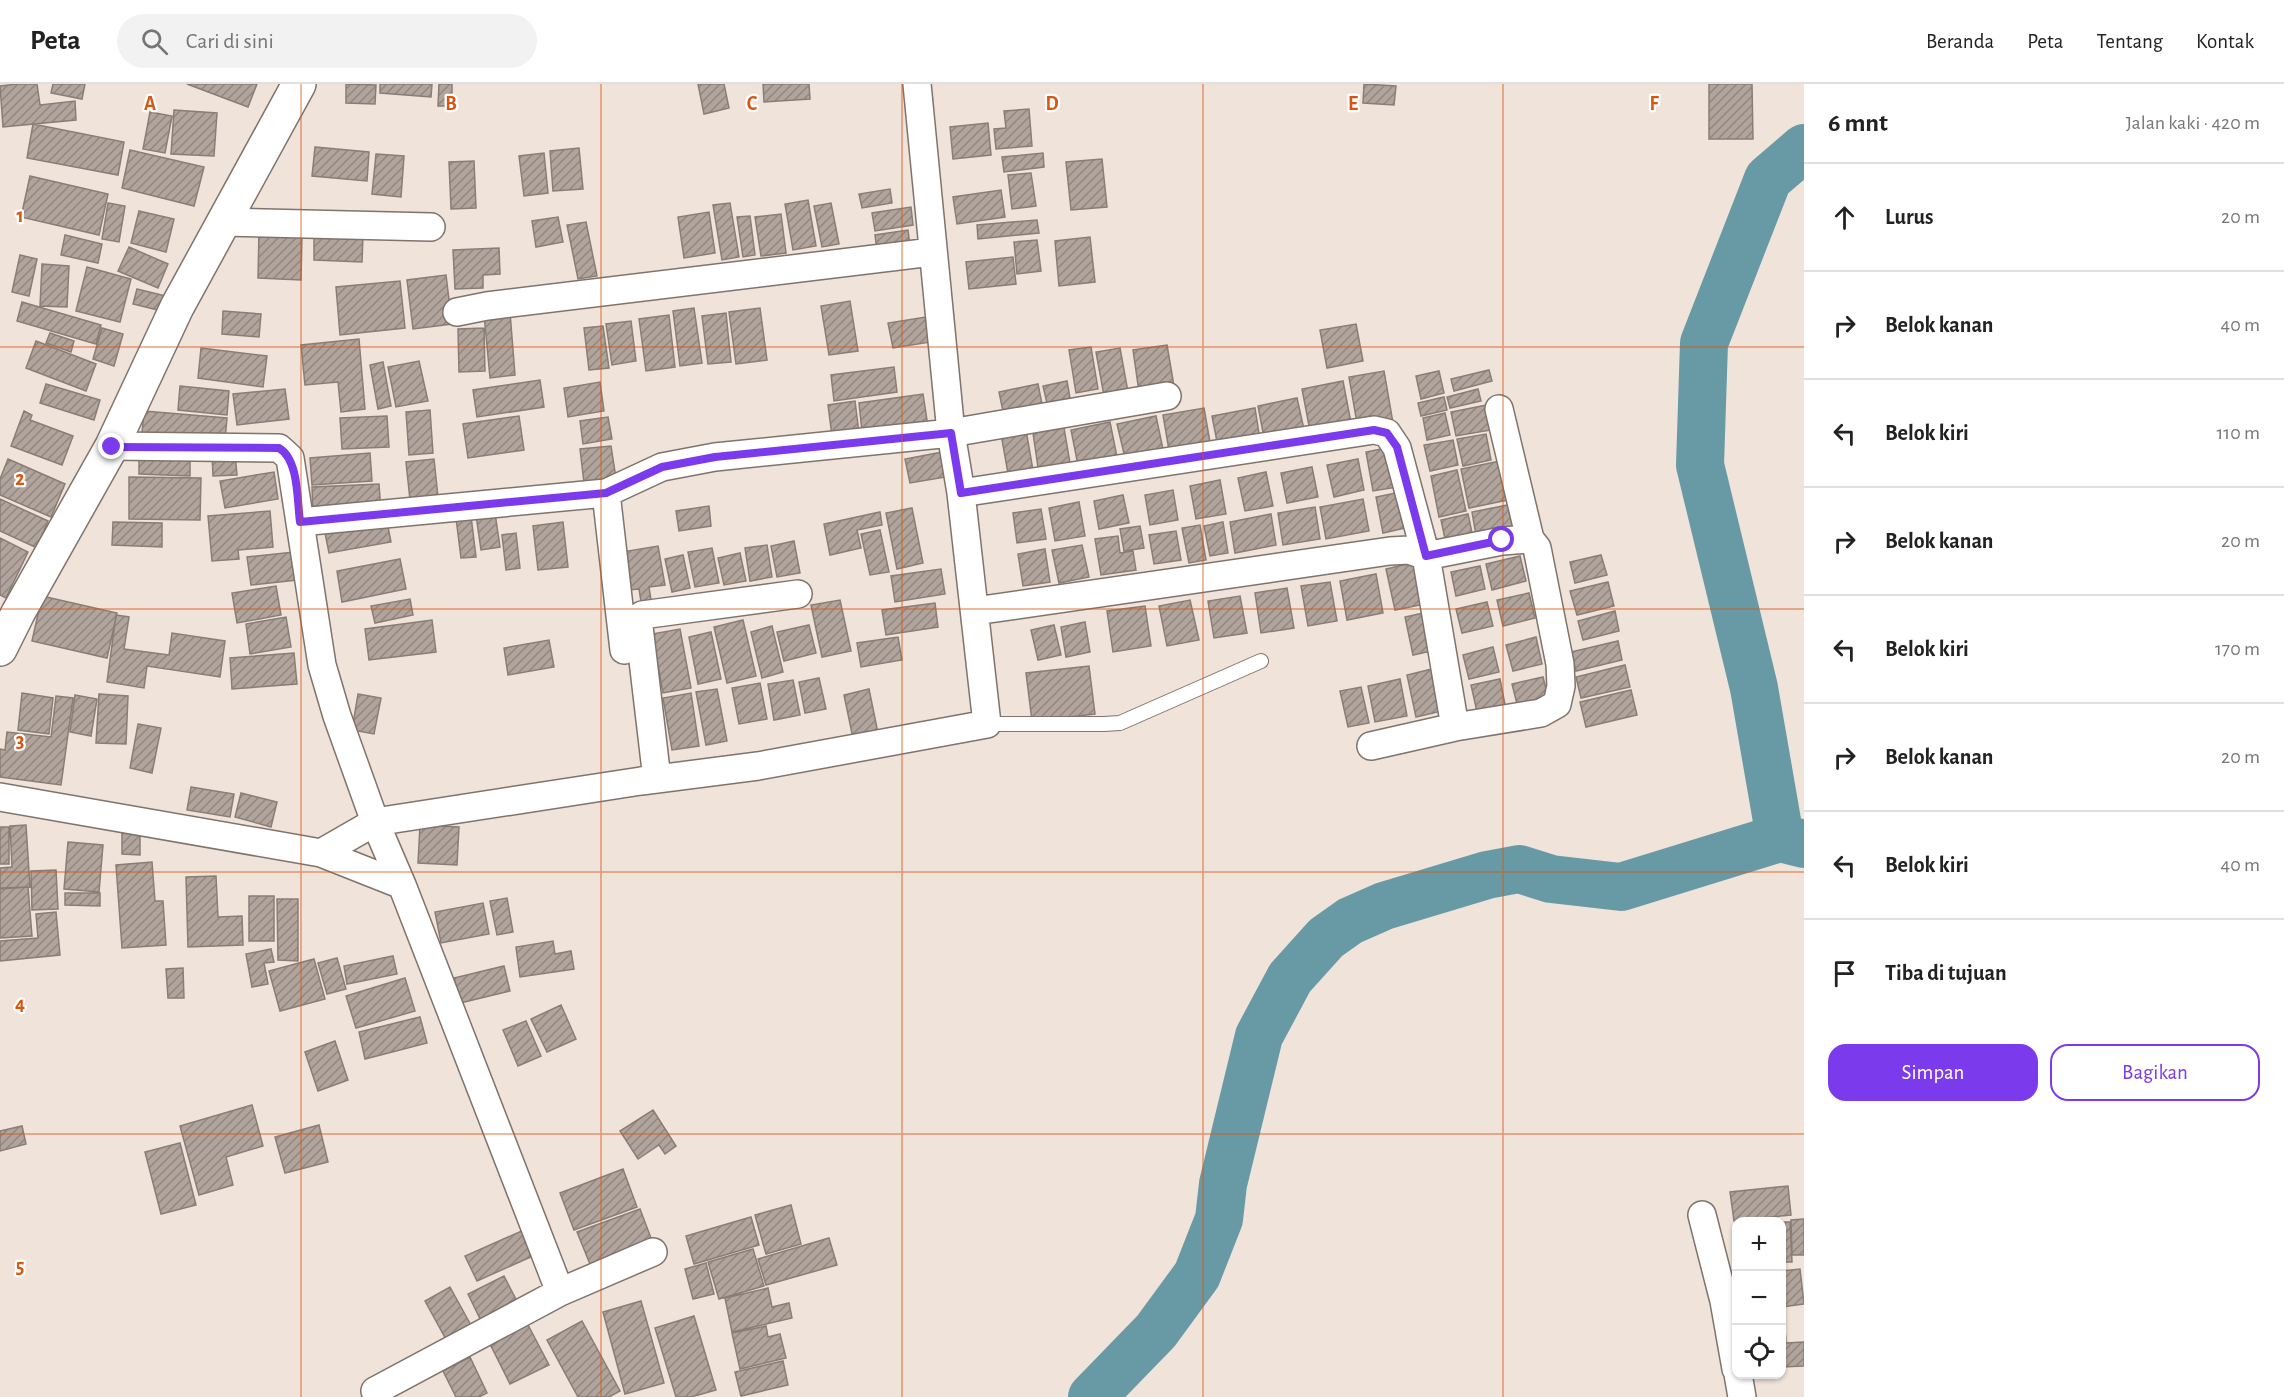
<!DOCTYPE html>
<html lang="id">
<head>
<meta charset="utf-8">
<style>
  :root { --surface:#fff; --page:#f2f2f2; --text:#222; --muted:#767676; --line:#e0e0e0; --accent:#7c3aed }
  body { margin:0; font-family:"Alegreya Sans",sans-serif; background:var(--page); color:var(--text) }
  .controls { position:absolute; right:18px; bottom:18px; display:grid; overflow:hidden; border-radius:12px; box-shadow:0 2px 4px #0004 }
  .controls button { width:54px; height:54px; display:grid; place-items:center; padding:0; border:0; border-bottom:2px solid var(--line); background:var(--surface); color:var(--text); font:30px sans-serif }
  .stop { position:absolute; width:18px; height:18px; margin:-14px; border:4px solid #7c3aed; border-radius:50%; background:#fff }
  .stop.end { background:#7c3aed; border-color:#fff; box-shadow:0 2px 6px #0008 }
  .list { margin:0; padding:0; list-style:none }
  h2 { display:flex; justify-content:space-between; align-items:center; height:78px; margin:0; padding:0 24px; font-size:26px }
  h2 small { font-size:20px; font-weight:400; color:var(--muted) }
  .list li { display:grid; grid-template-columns:39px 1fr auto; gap:18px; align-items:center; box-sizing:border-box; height:108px; padding:0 24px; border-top:2px solid var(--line) }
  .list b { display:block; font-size:22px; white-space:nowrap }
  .list em { font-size:20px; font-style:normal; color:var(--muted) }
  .actions { display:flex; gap:12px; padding:18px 24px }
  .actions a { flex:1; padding:14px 0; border:2px solid var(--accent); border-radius:18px; text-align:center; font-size:21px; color:var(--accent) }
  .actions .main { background:var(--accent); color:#fff }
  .icon { flex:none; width:33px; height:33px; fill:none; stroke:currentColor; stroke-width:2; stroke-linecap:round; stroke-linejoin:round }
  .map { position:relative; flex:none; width:1804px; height:1313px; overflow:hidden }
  header { display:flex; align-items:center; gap:36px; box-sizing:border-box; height:84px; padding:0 30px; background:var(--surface); border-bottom:2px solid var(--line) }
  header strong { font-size:28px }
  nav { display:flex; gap:33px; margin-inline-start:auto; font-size:21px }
  .search { width:420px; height:54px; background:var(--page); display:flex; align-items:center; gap:15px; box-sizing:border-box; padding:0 21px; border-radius:33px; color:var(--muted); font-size:22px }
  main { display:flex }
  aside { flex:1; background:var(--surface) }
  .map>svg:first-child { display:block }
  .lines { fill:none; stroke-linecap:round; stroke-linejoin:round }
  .river { stroke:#689aa6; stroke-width:48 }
  .building { fill:url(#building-hatch); stroke:#897d75; stroke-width:1.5 }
  .lane-casing { stroke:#7f736c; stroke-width:16 }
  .street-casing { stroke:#7f736c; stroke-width:30 }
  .secondary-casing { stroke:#7f736c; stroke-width:36 }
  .lane { stroke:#fff; stroke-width:14 }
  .street { stroke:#fff; stroke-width:27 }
  .secondary { stroke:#fff; stroke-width:33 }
  .route { stroke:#7c3aed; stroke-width:8 }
  .grid { fill:none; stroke:#d75610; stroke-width:1.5; stroke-opacity:0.55 }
  .grid-label { font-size:20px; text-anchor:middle; font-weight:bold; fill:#d75610; stroke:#fff; stroke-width:4.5; stroke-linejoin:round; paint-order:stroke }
</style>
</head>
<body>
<header>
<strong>Peta</strong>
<div class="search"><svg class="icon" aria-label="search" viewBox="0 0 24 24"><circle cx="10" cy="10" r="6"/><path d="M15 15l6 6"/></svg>Cari di sini</div>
<nav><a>Beranda</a><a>Peta</a><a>Tentang</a><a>Kontak</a></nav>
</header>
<main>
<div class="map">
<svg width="1804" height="1313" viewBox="0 0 1804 1313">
  <defs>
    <pattern id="building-hatch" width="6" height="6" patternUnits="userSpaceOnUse" patternTransform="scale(1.5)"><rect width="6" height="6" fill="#b1a49c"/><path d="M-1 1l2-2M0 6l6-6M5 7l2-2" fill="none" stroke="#928780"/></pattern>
  </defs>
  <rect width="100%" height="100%" fill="#f0e3da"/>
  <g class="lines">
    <!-- river -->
    <path class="river" d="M1780 754 1754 604 1700 381 1704 259 1768 95 1804 64
      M1092 1313 1156 1247 1197 1191 1219 1135 1223 1100 1259 952 1290 894 1326 854 1350 837 1384 822 1487 791 1519 785 1551 795 1621 803 1780 754 1804 760"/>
  </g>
  <!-- building -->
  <path class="building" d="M17 0H37L40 21 75 17 76 36 3 43 0 2Z
    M53 0H85L82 15 51 9Z
    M187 0H257L248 23Z
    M346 0 376 1 375 20 346 19Z
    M380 0H432L431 13 380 9Z
    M439 0H452V22H438Z
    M698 0H724L729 24 704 30Z
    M763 0H809L810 15 764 18Z
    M1364 0 1396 2 1394 21 1363 19Z
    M1709 0H1752L1753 55H1709Z
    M1029 25 1032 62 996 65 994 45 1006 44 1004 27Z
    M174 26 217 29 214 72 171 70Z
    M150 28 172 32 165 69 143 65Z
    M988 39 991 71 953 75 950 43Z
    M33 40 124 58 118 91 27 74Z
    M315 63 369 68 367 97 312 92Z
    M579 64 583 105 553 107 550 67Z
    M130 66 204 83 194 122 122 104Z
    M544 69 548 109 524 112 519 72Z
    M1043 69 1044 83 1004 88 1002 73Z
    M376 70 404 72 401 113 372 110Z
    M1102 75 1107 123 1071 126 1066 78Z
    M474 77 476 124 451 125 449 78Z
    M1031 89 1036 122 1012 125 1008 91Z
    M30 92 108 110 99 151 21 133Z
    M890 105 892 119 862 124 859 110Z
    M1001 106 1005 133 957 140 953 113Z
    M808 116 816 162 793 166 785 120Z
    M108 119 125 122 119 158 102 155Z
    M730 119 739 173 722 176 713 121Z
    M831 119 839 160 822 163 814 122Z
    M911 123 913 141 875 147 872 129Z
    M139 127 174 135 166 168 131 159Z
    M709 128 715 169 684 174 678 133Z
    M781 130 786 169 761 172 755 133Z
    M750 132 755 171 743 173 737 133Z
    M558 133 563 158 536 163 532 137Z
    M1037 136 1039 149 978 155 977 141Z
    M586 138 597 192 578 195 567 141Z
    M259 146 302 148 301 196 258 194Z
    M908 146 910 162 877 166 875 151Z
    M314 149 363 150 362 178 314 176Z
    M65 151 102 160 98 179 61 171Z
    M1090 153 1095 198 1059 202 1055 157Z
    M1037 156 1041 187 1017 190 1014 158Z
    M129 163 168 180 158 204 118 187Z
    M499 164 500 190 483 191V204L455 205 453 166Z
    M20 171 37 175 29 212 12 208Z
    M1013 173 1016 200 969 205 966 178Z
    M42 180 69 182 67 223 40 222Z
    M87 183 131 195 120 238 76 227Z
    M446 191 452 240 413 245 407 196Z
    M400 197 405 244 340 251 336 203Z
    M137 205 170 213 166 228 133 220Z
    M850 217 858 267 829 271 821 222Z
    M22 218 101 241 96 260 17 237Z
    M694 224 702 279 680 282 673 227Z
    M760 224 767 276 736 280 729 228Z
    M223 227 261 230 259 253 222 250Z
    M510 228 515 291 490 294 484 230Z
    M726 229 731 278 708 280 702 232Z
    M669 231 675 283 646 287 639 235Z
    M932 232 937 257 893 264 888 239Z
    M631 237 636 277 612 281 606 240Z
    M1356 240 1363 277 1327 284 1320 246Z
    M603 242 609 284 589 286 584 244Z
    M102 244 123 250 114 282 93 275Z
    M484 244 485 287 459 288 458 245Z
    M50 249 74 257 71 268 46 259Z
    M359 255 365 325 341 328 338 298 305 301 301 261Z
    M36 257 96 280 86 307 26 284Z
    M1167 261 1174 302 1139 308 1133 266Z
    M1091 263 1098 305 1076 309 1069 266Z
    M201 264 267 272 263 303 198 294Z
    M1120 264 1128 308 1104 312 1096 268Z
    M419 277 428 317 396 323 388 283Z
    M383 278 391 322 378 325 370 281Z
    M894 283 897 308 834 317 831 291Z
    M1489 286 1492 297 1454 307 1451 295Z
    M1384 287 1393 339 1358 345 1349 293Z
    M1439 287 1444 309 1421 315 1416 292Z
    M540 296 544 323 477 333 473 306Z
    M1067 297 1070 314 1047 319 1043 302Z
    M1343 297 1352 344 1311 352 1302 305Z
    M600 298 604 327 568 333 564 304Z
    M46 300 100 316 94 336 40 319Z
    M1038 300 1044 330 1005 337 999 308Z
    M180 302 229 307 227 331 178 326Z
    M285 305 289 335 237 341 233 310Z
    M1478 305 1481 317 1450 324 1447 313Z
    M923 310 929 349 863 357 859 319Z
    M1444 313 1447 326 1421 332 1418 319Z
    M1297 314 1305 350 1265 359 1258 322Z
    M855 317 860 357 833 360 828 321Z
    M1492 320 1497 345 1456 352 1451 328Z
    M1204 324 1211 364 1170 372 1163 331Z
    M1255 324 1260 356 1218 363 1212 332Z
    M430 326 433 369 409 371 406 328Z
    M24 327 32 331 30 336 73 352 62 381 11 362Z
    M144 327 227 334 225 356 142 349Z
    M1445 329 1450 351 1427 356 1423 334Z
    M387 332 389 363 342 365 340 334Z
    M519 332 524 366 468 374 463 340Z
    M1156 332 1164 370 1126 378 1117 340Z
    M608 333 612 355 583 360 580 337Z
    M1110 338 1118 378 1079 386 1071 346Z
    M1064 344 1071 385 1039 390 1033 349Z
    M1026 346 1034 392 1009 395 1001 350Z
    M1486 350 1491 376 1463 382 1457 355Z
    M1453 356 1458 381 1430 387 1424 361Z
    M611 362 616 394 584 399 580 365Z
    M1396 362 1404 402 1373 407 1366 368Z
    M948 367 952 392 910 399 905 375Z
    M139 368 190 369V392L139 390Z
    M235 369 237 391 213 392 212 371Z
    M370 369 372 397 312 401 310 374Z
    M8 375 65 400 51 433 0 411V395Z
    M434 375 438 413 410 416 406 378Z
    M1358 375 1364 406 1334 413 1327 381Z
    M1505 376 1513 415 1469 424 1461 385Z
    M1312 383 1318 413 1287 419 1281 389Z
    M1457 386 1466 427 1439 433 1431 392Z
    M274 388 278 415 225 424 220 397Z
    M1266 388 1273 422 1245 427 1238 394Z
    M129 393 201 394 200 436 129 435Z
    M1220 396 1226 430 1196 435 1190 402Z
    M379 400 381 428 313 431 312 403Z
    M1173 406 1178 436 1150 441 1145 411Z
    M1406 407 1414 442 1383 449 1376 413Z
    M1123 411 1129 439 1099 445 1094 417Z
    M0 415 48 437 37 464 0 447Z
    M1363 415 1369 447 1326 455 1320 423Z
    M1079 418 1085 452 1055 457 1049 424Z
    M1513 420 1519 449 1477 457 1472 428Z
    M709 422 711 442 679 447 676 427Z
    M1315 423 1320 455 1283 461 1278 429Z
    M912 424 923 479 897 485 886 429Z
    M1041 425 1046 455 1017 459 1013 429Z
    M270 427 273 463 238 466 239 475 212 477 208 432Z
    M880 428 882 441 857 446 861 464 830 471 824 440Z
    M495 429 500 463 481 466 476 431Z
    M1271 430 1276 461 1235 469 1230 438Z
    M1468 430 1474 458 1447 464 1441 436Z
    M471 432 476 473 461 474 456 434Z
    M386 433 391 458 329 469 324 444Z
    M113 438 162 439V463L112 461Z
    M563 438 568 483 538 486 533 442Z
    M1223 438 1228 469 1210 472 1204 442Z
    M1200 441 1206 476 1189 479 1182 444Z
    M1140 442 1144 464 1124 467 1120 445Z
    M880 446 889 488 870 491 861 450Z
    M1176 447 1181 476 1154 480 1149 451Z
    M516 449 520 484 506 486 502 451Z
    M1118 452 1120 469 1133 467 1136 486 1101 491 1095 455Z
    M0 454 28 468 6 514 0 511Z
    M794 457 800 489 777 493 771 462Z
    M767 461 772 493 750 497 745 464Z
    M1082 461 1089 493 1059 499 1052 466Z
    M658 462 665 501 649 503 652 522 642 524 639 505 628 506 622 468Z
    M712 464 719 499 695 503 688 468Z
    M1045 465 1050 498 1023 502 1018 470Z
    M294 468 297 496 251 501 247 473Z
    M740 469 746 497 724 501 718 474Z
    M683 471 690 504 672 508 665 475Z
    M1601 471 1607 491 1575 499 1570 478Z
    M1520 472 1526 497 1492 506 1486 480Z
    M400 475 406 505 342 518 337 487Z
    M1416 478 1425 520 1395 526 1386 485Z
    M1480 482 1485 505 1456 512 1451 488Z
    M941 485 945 510 895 518 891 492Z
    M1376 490 1383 529 1347 536 1340 497Z
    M1330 498 1337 537 1308 542 1301 502Z
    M1608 498 1614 522 1577 531 1570 507Z
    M276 502 281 531 237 539 232 509Z
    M1287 504 1294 544 1261 549 1255 509Z
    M1529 509 1535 534 1503 542 1497 516Z
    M42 512 117 529 107 574 32 557Z
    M1240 512 1247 549 1214 554 1208 517Z
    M410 515 413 531 375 539 371 522Z
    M840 516 851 567 822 573 811 521Z
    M1190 516 1199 556 1167 562 1159 522Z
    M1487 518 1493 542 1462 549 1456 525Z
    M935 519 938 543 886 551 882 526Z
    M1145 522 1151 562 1113 568 1107 527Z
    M1615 527 1619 547 1583 556 1578 537Z
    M1428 528 1436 566 1413 571 1405 533Z
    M116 531 129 533 124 565 169 571 172 549 225 557 220 593 147 582 144 604 107 598Z
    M286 533 291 563 250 570 246 540Z
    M432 536 436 568 369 576 365 545Z
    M743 536 756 592 727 599 714 543Z
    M1085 538 1090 568 1066 573 1061 543Z
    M809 541 816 569 784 577 777 548Z
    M1054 541 1061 571 1038 576 1031 546Z
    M772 542 783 588 762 594 751 548Z
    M680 545 691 604 663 609 652 550Z
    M711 548 721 595 698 600 689 553Z
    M898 553 902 576 861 583 857 559Z
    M1536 553 1542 580 1513 587 1506 561Z
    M549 556 554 583 508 591 504 564Z
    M1618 557 1622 576 1576 587 1571 568Z
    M1493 563 1499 588 1469 595 1463 571Z
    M294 569 297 600 232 605 230 574Z
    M1625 581 1630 603 1581 614 1576 593Z
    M1089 582 1095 630 1032 637 1026 589Z
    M1436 584 1446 626 1416 633 1407 591Z
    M1543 593 1549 616 1518 624 1512 600Z
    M819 594 826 625 805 629 799 598Z
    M1400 595 1407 632 1375 638 1368 602Z
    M1500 595 1506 626 1478 632 1471 601Z
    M793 596 800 631 774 636 768 600Z
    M760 599 767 635 739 640 732 604Z
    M1361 603 1369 639 1348 643 1340 607Z
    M717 605 727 657 706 661 696 608Z
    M869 605 879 654 854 659 844 611Z
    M1631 606 1637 631 1586 643 1580 618Z
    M22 609 53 614 49 650 18 646Z
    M691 609 699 662 672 666 663 614Z
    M99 610 128 612 126 660 96 659Z
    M358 610 381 614 374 650 352 646Z
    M75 611 97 615 91 652 70 648Z
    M56 612 73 614 61 701 0 693V665L5 666 7 648 51 653Z
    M138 640 161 644 152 689 130 684Z
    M191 703 234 710 230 733 187 726Z
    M241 709 277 718 271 743 235 733Z
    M26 741 30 803 0 804V784L12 783 10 742Z
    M420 741 459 743 457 781 418 779Z
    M0 743H9V780H0Z
    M122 744H140V771L122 770Z
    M68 758 103 761 99 808 64 805Z
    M152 778 155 817H163L166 861 122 864 116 781Z
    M56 786 58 825 32 826 31 787Z
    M216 792 218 833 242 832 243 861 188 863 186 793Z
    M28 803 32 852 0 854V805Z
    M65 809H100V822L65 821Z
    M249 812H274V857H249Z
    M507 814 513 848 497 851 490 817Z
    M277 815H298V877L278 876Z
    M483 819 489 850 441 859 435 828Z
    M56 828 60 871 0 877V857L38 854 36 830Z
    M553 857 555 870 571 867 574 885 520 893 516 863Z
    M271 865 274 878 264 879 268 900 252 903 246 870Z
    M393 872 397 890 347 900 344 882Z
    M337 874 346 905 327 910 318 879Z
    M314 875 325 915 280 927 269 887Z
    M504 882 510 907 460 919 454 894Z
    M183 884 184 914H168L166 885Z
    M405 894 415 927 356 944 346 912Z
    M561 921 576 955 547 968 531 935Z
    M420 933 427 959 365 975 359 948Z
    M526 937 541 972 518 982 503 946Z
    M335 957 348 996 318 1007 305 968Z
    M252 1021 263 1062 226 1073 233 1101 199 1111 180 1042Z
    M653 1026 676 1062 665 1070 659 1061 638 1075 620 1047Z
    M319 1041 328 1078 285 1089 275 1053Z
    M22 1042 26 1060 0 1067V1047Z
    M180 1059 196 1121 161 1130 145 1068Z
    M623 1085 637 1123 574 1146 560 1109Z
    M1788 1102 1791 1131 1734 1137 1730 1108Z
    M791 1121 801 1160 766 1170 755 1131Z
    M640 1125 654 1162 592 1185 577 1148Z
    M751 1133 759 1161 694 1180 686 1152Z
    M1804 1135V1171H1792L1791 1136Z
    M1782 1138H1790L1792 1178H1782Z
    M524 1146 535 1171 477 1197 465 1172Z
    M829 1154 837 1181 766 1201 758 1175Z
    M753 1165 764 1202 719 1215 708 1178Z
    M706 1179 714 1210 693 1215 685 1185Z
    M1800 1185 1804 1220 1782 1223V1187Z
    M504 1192 522 1227 485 1245 468 1210Z
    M450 1203 473 1245 448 1259 425 1217Z
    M768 1204 772 1223 789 1219 792 1234 732 1248 725 1214Z
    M641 1217 664 1299 625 1310 603 1228Z
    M1782 1230H1784L1786 1259 1804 1258V1282L1782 1283Z
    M694 1232 716 1306 691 1313H676L655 1244Z
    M582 1237 620 1307 609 1313H578L547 1256Z
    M527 1239 549 1281 510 1300 489 1258Z
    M766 1242 768 1253 780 1250 786 1274 740 1285 732 1249Z
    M470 1273 487 1309 479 1313H456L443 1287Z
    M783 1277 788 1301 741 1312 735 1288Z"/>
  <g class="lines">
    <defs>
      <path id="lane" d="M987 640H1104L1120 639 1261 577"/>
      <path id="street" d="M223 138 431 143
        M457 228 487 222 932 168
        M1499 325 1530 455
        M112 362 279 364 290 374 322 581 337 632 375 738 402 801 560 1208
        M606 409 624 566
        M961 409 1374 346 1387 349 1397 364 1426 472 1455 643
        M300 438 606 409 662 383 715 373 951 349 1167 312
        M975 527 1390 467 1409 466 1426 472 1502 457 1530 455 1537 464 1560 580 1561 602 1557 620 1541 629 1455 643 1371 662
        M657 695 638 534 642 531 798 510
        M0 713 321 769 375 738 641 697 758 682 987 640 961 409 951 349 917 0
        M321 769 402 801
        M1702 1131 1724 1217 1736 1285
        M1738 1290 1742 1313
        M375 1307 560 1208 653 1168"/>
      <path id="secondary" d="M0 565 18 529 112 362 177 223 299 0"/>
    </defs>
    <!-- lane casing -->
    <use href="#lane" class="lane-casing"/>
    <!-- street casing -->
    <use href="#street" class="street-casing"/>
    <!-- secondary casing -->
    <use href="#secondary" class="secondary-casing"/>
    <!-- lane -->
    <use href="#lane" class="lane"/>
    <!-- street -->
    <use href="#street" class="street"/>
    <!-- secondary -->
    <use href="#secondary" class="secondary"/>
  </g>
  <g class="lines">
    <!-- route -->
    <path class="route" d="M112 363 279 364C299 376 297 416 300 438L606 409 662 383 715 373 951 349 961 409 1374 346 1387 349 1397 363 1426 472 1502 456"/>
  </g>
  <!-- grid -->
  <path class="grid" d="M301 0V1313M601 0V1313M902 0V1313M1203 0V1313M1503 0V1313M0 263H1804M0 525H1804M0 788H1804M0 1050H1804"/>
  <g class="grid-label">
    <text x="150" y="26">A</text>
    <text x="451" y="26">B</text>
    <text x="752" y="26">C</text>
    <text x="1052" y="26">D</text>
    <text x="1353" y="26">E</text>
    <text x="1654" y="26">F</text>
    <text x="20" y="138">1</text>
    <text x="20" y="401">2</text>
    <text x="20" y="663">3</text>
    <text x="20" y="926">4</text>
    <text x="20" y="1189">5</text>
  </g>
</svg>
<div class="controls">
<button>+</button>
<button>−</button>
<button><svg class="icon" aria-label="locate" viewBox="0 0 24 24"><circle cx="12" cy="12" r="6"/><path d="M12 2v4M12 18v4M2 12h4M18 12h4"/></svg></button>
</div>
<div class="stop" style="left:1502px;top:456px"></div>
<div class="stop end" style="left:112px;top:363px"></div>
</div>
<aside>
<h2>6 mnt<small>Jalan kaki · 420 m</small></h2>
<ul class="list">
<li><svg class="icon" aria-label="ahead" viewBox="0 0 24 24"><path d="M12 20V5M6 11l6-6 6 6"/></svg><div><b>Lurus</b></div><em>20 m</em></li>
<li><svg class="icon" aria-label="right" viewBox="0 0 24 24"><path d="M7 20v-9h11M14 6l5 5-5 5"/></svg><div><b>Belok kanan</b></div><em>40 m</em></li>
<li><svg class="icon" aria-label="left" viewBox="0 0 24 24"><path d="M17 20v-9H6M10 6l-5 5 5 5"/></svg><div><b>Belok kiri</b></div><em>110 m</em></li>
<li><svg class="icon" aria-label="right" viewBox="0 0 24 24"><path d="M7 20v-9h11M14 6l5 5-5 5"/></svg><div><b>Belok kanan</b></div><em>20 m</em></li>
<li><svg class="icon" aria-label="left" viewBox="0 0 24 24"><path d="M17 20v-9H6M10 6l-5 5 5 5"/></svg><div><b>Belok kiri</b></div><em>170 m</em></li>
<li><svg class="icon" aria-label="right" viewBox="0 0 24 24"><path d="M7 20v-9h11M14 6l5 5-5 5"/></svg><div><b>Belok kanan</b></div><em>20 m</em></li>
<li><svg class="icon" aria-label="left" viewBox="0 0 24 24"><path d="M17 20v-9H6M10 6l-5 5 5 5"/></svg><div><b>Belok kiri</b></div><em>40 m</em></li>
<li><svg class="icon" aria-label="arrive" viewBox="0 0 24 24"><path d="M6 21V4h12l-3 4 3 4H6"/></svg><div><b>Tiba di tujuan</b></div></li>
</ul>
<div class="actions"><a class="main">Simpan</a><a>Bagikan</a></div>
</aside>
</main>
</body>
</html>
